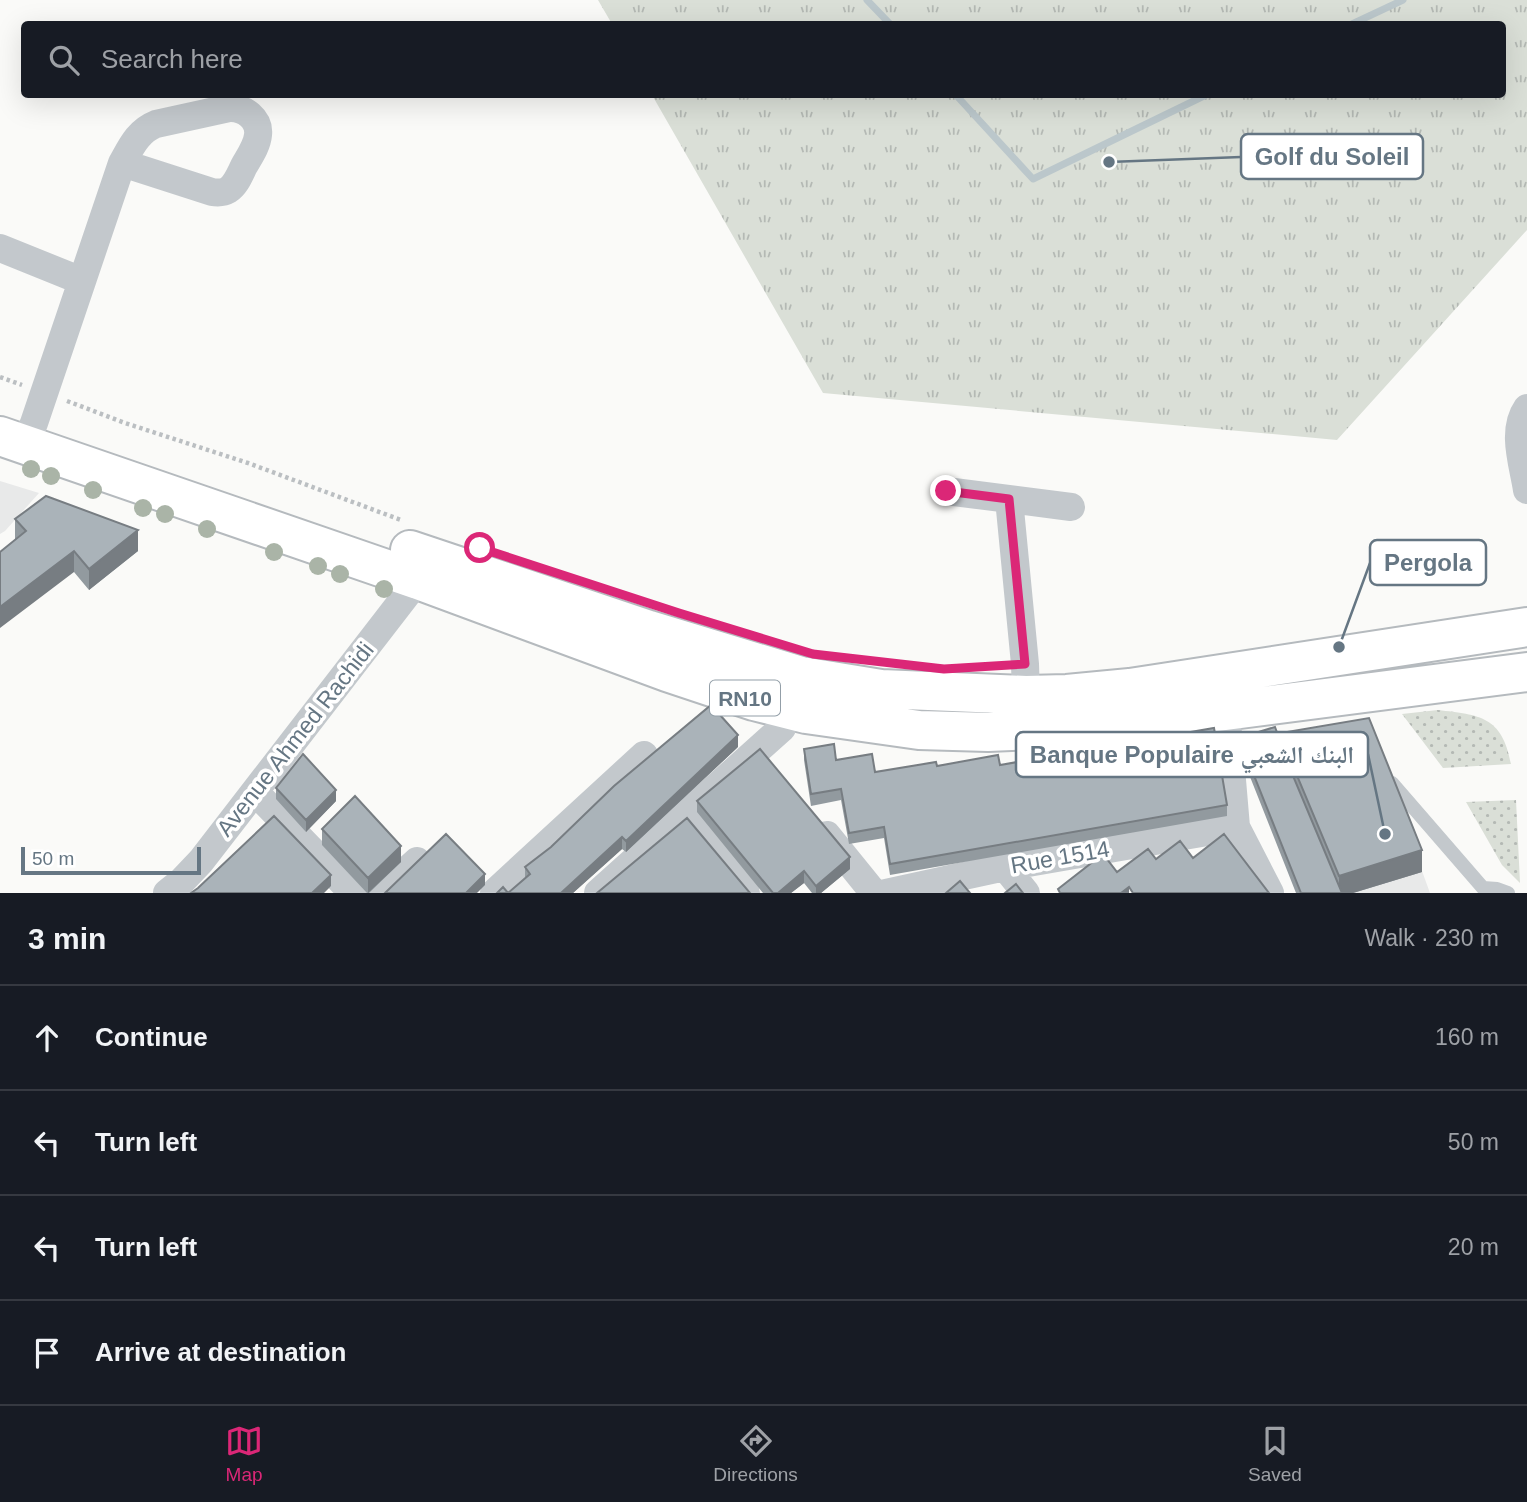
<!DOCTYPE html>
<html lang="en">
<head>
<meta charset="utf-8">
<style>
  :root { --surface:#171b24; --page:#20242c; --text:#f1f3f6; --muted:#9ea1a6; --line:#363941; --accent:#db2777 }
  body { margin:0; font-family:Arial,"Noto Naskh Arabic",sans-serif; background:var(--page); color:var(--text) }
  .scale { position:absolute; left:21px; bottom:18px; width:180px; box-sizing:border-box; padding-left:7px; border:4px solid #657683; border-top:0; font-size:19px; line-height:24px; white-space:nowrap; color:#657683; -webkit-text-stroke:5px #fff; paint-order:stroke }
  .stop { position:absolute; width:21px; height:21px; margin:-16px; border:5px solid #db2777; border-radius:50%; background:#fff }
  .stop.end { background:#db2777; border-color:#fff; box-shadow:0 2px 7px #0008 }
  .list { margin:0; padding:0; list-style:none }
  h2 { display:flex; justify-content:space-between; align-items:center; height:91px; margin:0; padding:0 28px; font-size:30px }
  h2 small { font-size:23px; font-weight:400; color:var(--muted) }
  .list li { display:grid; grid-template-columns:46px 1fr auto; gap:21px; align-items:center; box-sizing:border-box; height:105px; padding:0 28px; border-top:2px solid var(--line) }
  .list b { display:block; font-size:26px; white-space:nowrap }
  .list em { font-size:23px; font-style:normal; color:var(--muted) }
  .icon { flex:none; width:38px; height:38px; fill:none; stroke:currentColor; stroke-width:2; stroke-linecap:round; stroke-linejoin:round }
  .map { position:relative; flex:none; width:1527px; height:893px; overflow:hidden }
  .search { position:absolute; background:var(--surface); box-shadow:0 7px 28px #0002; left:21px; right:21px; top:21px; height:77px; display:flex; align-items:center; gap:18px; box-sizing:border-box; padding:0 24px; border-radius:7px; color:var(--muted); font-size:26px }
  .sheet { height:511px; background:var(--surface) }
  nav { display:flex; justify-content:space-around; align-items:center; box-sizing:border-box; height:98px; border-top:2px solid var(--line); background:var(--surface); font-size:19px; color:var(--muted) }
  nav a { display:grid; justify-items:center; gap:4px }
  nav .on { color:var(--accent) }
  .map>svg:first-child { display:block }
  .built { fill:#e8e9e9 }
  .grass { fill:url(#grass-tufts) }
  .garden { fill:url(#garden-dots) }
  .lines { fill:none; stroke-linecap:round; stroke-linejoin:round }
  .stream { stroke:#bbc7cb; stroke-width:7 }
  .primary-casing { stroke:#b5babe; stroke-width:42 }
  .path { stroke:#bbbfc2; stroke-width:4.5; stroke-dasharray:3.5 3.5; stroke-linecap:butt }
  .lane { stroke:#c3c8cc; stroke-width:14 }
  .street { stroke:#c3c8cc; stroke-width:28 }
  .primary { stroke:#fff; stroke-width:38 }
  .tree { fill:#aab4a7 }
  .wall { fill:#929a9f }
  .shaded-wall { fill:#777d82 }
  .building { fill:#aab3b9; stroke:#777d82; stroke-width:2 }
  .route { stroke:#db2777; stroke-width:9 }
  .labels { text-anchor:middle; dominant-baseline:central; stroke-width:7; stroke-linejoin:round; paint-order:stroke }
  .shield { fill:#fff; stroke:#939fa8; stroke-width:2 }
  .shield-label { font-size:21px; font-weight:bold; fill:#657683 }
  .street-label { font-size:23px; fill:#657683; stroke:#fff }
  .leader { fill:none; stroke:#657683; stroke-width:2.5 }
  .callout-dot { fill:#657683; stroke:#fff; stroke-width:2.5 }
  .callout { fill:#fff; stroke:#657683; stroke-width:2.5 }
  .callout-label { font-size:24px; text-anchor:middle; font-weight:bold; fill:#657683 }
</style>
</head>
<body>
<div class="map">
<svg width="1527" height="893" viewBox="0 0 1527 893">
  <defs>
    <pattern id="grass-tufts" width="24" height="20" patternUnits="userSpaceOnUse" patternTransform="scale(1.75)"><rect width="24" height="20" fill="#dadfd7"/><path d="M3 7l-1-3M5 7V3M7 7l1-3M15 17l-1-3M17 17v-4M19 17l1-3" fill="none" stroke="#b4b9b4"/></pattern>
    <pattern id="garden-dots" width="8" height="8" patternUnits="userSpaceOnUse" patternTransform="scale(1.75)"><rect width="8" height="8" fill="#dadfd7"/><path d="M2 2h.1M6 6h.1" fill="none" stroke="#b4b9b4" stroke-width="1.8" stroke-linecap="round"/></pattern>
  </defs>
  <rect width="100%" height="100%" fill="#fafaf8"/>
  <!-- built -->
  <path class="built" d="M0 481 39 493 5 531 0 534Z
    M1422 871 1430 893H1353Z"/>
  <!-- grass -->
  <path class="grass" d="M598 0H1527V230L1337 440 823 393 652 95 1502 94V24H612Z"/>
  <!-- garden -->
  <path class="garden" d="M1438 710C1480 715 1502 716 1511 764L1443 768 1402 714Z
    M1516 800 1520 883 1502 865 1466 802Z"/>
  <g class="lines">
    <!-- stream -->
    <path class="stream" d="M867 0 890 24
      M1352 24 1403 0
      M955 94 1033 179 1208 94"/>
    <defs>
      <path id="primary" d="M0 436 418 580 667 672 754 701 806 714 919 730 988 732 1062 729 1224 711 1527 672
        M410 550 649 630 801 676 881 689 1026 695 1067 694 1130 688 1527 627"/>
    </defs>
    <!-- primary casing -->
    <use href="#primary" class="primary-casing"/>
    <!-- path -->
    <path class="path" d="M0 377 22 385
      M67 401 125 423 248 463 401 520"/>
    <!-- lane -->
    <path class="lane" d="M1392 783 1483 888 1497 889 1508 893"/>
    <!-- street -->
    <path class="street" d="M0 248 82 281
      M1527 408C1511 431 1523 464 1527 490
      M25 444 34 423 122 163C131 147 138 131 156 124L229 108C244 107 260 119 258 135 257 146 249 157 244 166 240 174 236 185 228 190 223 193 218 193 212 192L122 163
      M946 491 1071 507
      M1009 499 1025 664 1026 695
      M1224 711 1228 733 1236 827 1270 893
      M255 792 353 893
      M687 814 746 893
      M827 835 874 893
      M1005 867 1026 893
      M167 893 182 881 201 861 418 580
      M382 893 417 861
      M494 893 644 755
      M598 893 782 728
      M886 893 1005 867 1236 827"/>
    <!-- primary -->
    <use href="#primary" class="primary"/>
  </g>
  <!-- trees -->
  <g class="tree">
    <circle cx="31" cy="469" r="9"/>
    <circle cx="51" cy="476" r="9"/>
    <circle cx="93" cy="490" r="9"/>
    <circle cx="143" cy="508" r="9"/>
    <circle cx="165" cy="514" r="9"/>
    <circle cx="207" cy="529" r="9"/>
    <circle cx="274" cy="552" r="9"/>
    <circle cx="318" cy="566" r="9"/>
    <circle cx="340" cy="574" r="9"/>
    <circle cx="384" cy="589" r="9"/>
  </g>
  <!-- wall -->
  <path class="wall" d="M15 519 138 551 89 590 74 572 15 540Z
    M1281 733 1422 872 1353 893H1296L1239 749V738L1281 743Z
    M738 747 626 852 622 849 573 893H497H508L525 878V867L551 847Z
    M804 749 875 772 937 766 1000 765 1227 805V816L890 875 884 838 849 844 841 800 811 806 804 760Z
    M276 788 336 801 306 832 276 799Z
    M697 801 850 869 821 893H812L804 883 791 893H763L697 812Z
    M322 829 401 862 369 893H367L322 845Z"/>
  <!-- shaded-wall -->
  <path class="shaded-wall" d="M138 530V551L89 590V569Z
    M74 551V572L0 628V607Z
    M738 735V747L626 852V841Z
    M336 790V801L306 832V820Z
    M622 837V849L573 893H561Z
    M401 846V862L368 893V878Z
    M1422 850V872L1353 893H1339V876Z
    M850 857V869L821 893H816V886Z
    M804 871V883L791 893H778Z
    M485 874V885L477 893H466Z
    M331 875V886L324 893H312Z
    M1129 887V893H1121Z"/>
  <!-- building -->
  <path class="building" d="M46 496 138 530 89 569 74 551 0 607V552L26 531 15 519Z
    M711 705 738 735 626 841 622 837 561 893H497L503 887 508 893 530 874 525 867 551 847 614 786Z
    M1369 718 1422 850 1339 876 1288 754 1281 733Z
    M1275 727 1281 743 1288 764 1322 845 1342 893H1301L1239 738Z
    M1214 728 1227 805 890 864 884 827 849 833 841 789 811 794 804 749 834 744 836 760 872 754 875 772 936 762 937 766 998 755 1000 765Z
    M760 749 850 857 816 886 804 871 778 893H773L697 801Z
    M303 754 336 790 306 820 276 788Z
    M355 796 401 846 368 878 322 829Z
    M274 816 331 875 312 893H191L198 888Z
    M687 818 750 893H597Z
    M446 834 485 874 466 893H385Z
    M1224 834 1269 893H1133L1129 887 1121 893H1060L1058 889 1103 854 1117 872 1148 849 1156 859 1180 841 1193 858Z
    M960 881 970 893H946Z
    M1016 884 1023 893H1005Z"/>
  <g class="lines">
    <!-- route -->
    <path class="route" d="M480 548 679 613 813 654 944 669 1025 664 1009 499 946 491"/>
  </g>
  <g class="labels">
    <!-- shield labels -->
    <rect class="shield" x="710" y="680.5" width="70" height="35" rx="5"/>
    <g class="shield-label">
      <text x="745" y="698">RN10</text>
    </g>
    <!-- street labels -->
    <g class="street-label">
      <text transform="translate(295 739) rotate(-52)">Avenue Ahmed Rachidi</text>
      <text transform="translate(1060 857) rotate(-10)">Rue 1514</text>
    </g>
  </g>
  <!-- callouts -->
  <path class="leader" d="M1109 162L1241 157M1339 647L1370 563M1385 834L1368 754"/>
  <g class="callout-dot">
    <circle cx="1109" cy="162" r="7"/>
    <circle cx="1339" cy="647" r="7"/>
    <circle cx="1385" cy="834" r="7"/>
  </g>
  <g class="callout">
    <rect x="1241" y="134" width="182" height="45" rx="7"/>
    <rect x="1370" y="540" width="116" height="45" rx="7"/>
    <rect x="1016" y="732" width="352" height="45" rx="7"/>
  </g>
  <g class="callout-label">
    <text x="1332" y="165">Golf du Soleil</text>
    <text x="1428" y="571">Pergola</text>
    <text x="1192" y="763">Banque Populaire البنك الشعبي</text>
  </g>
</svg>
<div class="scale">50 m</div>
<div class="stop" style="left:480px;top:548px"></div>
<div class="stop end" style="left:946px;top:491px"></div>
<div class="search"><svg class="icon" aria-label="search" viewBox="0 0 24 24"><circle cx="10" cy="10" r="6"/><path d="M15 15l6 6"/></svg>Search here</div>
</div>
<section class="sheet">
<h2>3 min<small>Walk · 230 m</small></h2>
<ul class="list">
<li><svg class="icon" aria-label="ahead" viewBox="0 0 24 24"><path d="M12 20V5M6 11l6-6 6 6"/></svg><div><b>Continue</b></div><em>160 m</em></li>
<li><svg class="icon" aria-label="left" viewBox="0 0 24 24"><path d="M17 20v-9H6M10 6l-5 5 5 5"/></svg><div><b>Turn left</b></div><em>50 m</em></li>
<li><svg class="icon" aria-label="left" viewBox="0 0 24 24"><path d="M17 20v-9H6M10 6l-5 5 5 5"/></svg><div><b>Turn left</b></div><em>20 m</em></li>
<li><svg class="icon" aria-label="arrive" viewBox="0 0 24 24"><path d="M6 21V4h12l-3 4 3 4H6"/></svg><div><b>Arrive at destination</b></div></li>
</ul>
</section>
<nav>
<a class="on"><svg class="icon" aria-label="map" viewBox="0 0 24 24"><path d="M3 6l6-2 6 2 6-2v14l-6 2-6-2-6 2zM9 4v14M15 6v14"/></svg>Map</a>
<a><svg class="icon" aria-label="directions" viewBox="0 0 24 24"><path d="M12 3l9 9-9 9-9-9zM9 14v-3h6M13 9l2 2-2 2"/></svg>Directions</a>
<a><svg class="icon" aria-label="saved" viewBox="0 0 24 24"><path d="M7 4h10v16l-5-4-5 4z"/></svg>Saved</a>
</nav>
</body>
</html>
